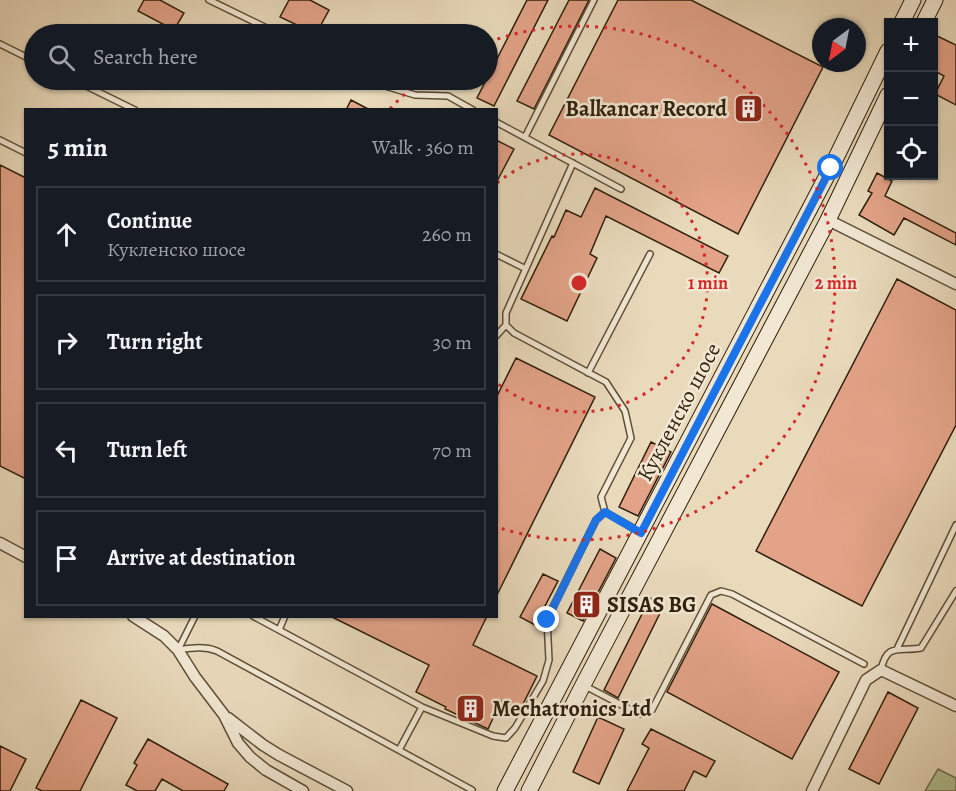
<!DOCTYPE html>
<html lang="en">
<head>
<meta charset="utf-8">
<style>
  :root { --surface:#171b24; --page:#20242c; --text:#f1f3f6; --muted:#9ea1a6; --line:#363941 }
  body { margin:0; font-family:Alegreya,serif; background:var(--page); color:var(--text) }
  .controls { position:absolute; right:18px; top:18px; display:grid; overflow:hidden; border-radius:0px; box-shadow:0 2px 4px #0004 }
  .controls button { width:54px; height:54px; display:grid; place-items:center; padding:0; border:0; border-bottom:2px solid var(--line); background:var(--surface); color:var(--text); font:30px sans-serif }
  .compass { position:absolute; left:812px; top:18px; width:54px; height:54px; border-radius:50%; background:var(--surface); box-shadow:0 2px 4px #0004; rotate:212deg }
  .stop { position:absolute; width:18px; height:18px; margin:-14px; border:4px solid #1a73e8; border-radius:50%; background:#fff }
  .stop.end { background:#1a73e8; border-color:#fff; box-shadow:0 2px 6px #0008 }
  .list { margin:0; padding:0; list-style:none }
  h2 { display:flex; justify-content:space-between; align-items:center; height:78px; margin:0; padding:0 24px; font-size:26px }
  h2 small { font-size:20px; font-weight:400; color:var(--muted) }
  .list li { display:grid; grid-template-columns:39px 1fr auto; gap:18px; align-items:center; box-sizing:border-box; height:96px; margin:0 12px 12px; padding:0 12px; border:2px solid var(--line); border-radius:0px }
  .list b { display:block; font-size:22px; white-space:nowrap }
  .list p { margin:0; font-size:20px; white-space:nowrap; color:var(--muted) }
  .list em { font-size:20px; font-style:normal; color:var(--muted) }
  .icon { flex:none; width:33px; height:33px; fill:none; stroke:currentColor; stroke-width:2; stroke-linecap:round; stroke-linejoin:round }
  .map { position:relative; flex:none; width:956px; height:791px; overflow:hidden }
  .search { position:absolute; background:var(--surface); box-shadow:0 2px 4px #0004; left:24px; top:24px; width:474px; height:66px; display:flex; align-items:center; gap:15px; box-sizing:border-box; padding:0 21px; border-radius:33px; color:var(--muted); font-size:22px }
  .panel { position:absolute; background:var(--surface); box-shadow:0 2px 4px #0004; left:24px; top:108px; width:474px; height:510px; border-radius:0px }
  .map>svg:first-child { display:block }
  .green { fill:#b1c194; stroke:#707050; stroke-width:1.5 }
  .building { fill:#e3a388; stroke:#2f1f0b; stroke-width:1.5 }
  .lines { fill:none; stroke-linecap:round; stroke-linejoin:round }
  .service-casing { stroke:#5e4e37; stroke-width:8 }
  .minor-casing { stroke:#5e4e37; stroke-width:13 }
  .secondary-casing { stroke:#2f1f0b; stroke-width:17 }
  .service { stroke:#f1e7d3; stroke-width:5 }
  .minor { stroke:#f1e7d3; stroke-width:10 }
  .secondary { stroke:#f1e7d3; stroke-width:15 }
  .route { stroke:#1a73e8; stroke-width:8 }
  .ring { fill:none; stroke:#d62828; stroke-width:3; stroke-dasharray:3 6 }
  .labels { text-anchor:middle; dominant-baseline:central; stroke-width:5; stroke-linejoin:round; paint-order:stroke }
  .poi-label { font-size:22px; font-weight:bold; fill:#2f1f0b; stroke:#f1e7d3; text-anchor:start }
  .street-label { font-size:22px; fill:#2f1f0b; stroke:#f1e7d3 }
  .centre { fill:#d62828; stroke:#f1e7d3; stroke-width:3 }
  .ring-label { font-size:18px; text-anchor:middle; font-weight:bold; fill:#d62828; stroke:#f1e7d3; stroke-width:5; stroke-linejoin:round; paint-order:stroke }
</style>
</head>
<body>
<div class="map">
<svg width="956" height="791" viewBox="0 0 956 791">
  <rect width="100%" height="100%" fill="#e9dabc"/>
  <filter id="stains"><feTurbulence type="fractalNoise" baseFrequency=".00333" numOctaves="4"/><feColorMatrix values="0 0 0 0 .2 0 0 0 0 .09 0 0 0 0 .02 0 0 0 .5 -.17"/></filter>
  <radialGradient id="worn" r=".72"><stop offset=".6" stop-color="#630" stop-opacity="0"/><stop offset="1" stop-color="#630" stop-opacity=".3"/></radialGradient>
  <!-- green -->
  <path class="green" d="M938 769 956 778V791H925Z"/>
  <!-- building -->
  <path class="building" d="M144 0H160L184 13 174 30 138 11Z
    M289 0H310L329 10 316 34 280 17Z
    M527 0H548L494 106 477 98Z
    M569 0H589L534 109 517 101Z
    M618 0H691L823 67 738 234 549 135Z
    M933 34 956 45V105L935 94 944 76 933 70Z
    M351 100 370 110H346Z
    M496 140 514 149 496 183Z
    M0 165 26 178V479L0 466Z
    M877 173 892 181 885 196 956 233V245L904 218 894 235 859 215 872 193 868 191Z
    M595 188 728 256 719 273 606 216 590 254 597 258 567 321 521 299 552 236 554 237 566 210 581 217Z
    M897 279 956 310V425L862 606 756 551Z
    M516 358 595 397 496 597V398Z
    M651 442 671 452 638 516 619 507Z
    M600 549 616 558 583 621 567 613Z
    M543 574 558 581 535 625 520 617Z
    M650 598 664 605 618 698 604 690Z
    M712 604 839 672 792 759 667 692Z
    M330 616H487L473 645 537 676 520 710 501 701 488 729 445 709 446 707 416 692 429 665Z
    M888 692 918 708 879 784 849 769Z
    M81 700 117 718 80 791H42L36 788Z
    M598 717 624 729 599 784 573 772Z
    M651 729 715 761 706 777 694 771 684 791H627L649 748 642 744Z
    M148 739 228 784 224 791H183L162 779 155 791H137L126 785 137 765 134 763Z
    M0 746 26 759 10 791H0Z"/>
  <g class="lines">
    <defs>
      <path id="service" d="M209 0 279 34
        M0 44 34 61
        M74 80 135 110
        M371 80 382 85 415 95 448 96 473 110
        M496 122 621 189
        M525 137 594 0
        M0 140 26 153
        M573 163 506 313V325L514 333 606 382 625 411 631 438 601 497 605 512 640 532
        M496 254 526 269
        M496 336 506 325
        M588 373 650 254
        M253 616 422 707 399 750
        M279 630 285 616
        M897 649 956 525
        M178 650C192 648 204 646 217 651L472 790
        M178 650 195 616
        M881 670C887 642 899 652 921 648L956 591
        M585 686 639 714H646L652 710 711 595 721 591 732 594 864 664
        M422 707 493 736 506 738 515 728 543 681 549 660 547 619 596 520 605 512"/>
      <path id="minor" d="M828 220 956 284
        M0 543 26 557
        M133 616 164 636 178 650 195 677 224 715 238 743 250 757 266 770 303 791
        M228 718 263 745 279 755 347 791
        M812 791 866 680 881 670 956 706"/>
      <path id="secondary" d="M902 22 913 0
        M924 22 935 0
        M505 791 831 168 888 51
        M529 791 583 685 828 220 888 95"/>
    </defs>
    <!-- service casing -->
    <use href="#service" class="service-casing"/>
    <!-- minor casing -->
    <use href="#minor" class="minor-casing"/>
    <!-- secondary casing -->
    <use href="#secondary" class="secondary-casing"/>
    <!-- service -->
    <use href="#service" class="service"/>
    <!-- minor -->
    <use href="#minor" class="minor"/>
    <!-- secondary -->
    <use href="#secondary" class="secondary"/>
  </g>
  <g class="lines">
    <!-- route -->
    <path class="route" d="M547 620 596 520 605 512 641 533 831 168"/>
  </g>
  <!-- distance rings -->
  <g class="ring">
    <path d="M497 183A129 129 0 1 1 497 383"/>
    <path d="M390 109A257 257 0 0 1 421 80M489 42A257 257 0 1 1 497 527"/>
  </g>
  <!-- icons -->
  <defs>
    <symbol id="building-square" viewBox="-11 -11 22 22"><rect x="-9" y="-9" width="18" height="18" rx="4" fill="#8f2418" stroke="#f1e7d3"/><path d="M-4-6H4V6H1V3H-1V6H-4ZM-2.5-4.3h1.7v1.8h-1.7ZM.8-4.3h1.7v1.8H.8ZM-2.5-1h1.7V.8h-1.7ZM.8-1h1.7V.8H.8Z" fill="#fff"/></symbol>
  </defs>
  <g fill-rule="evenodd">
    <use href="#building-square" x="732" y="92" width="33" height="33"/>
    <use href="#building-square" x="570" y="588" width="33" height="33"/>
    <use href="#building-square" x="454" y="692" width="33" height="33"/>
  </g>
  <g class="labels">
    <!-- poi labels -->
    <g class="poi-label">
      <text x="727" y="109" text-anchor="end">Balkancar Record</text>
      <text x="607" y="605">SISAS BG</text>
      <text x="492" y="709">Mechatronics Ltd</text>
    </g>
    <!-- street labels -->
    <g class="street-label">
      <text transform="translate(679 412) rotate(-62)">Кукленско шосе</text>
    </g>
  </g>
  <circle cx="579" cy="283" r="9" class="centre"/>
  <g class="ring-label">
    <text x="708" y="289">1 min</text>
    <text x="836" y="289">2 min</text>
  </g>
  <rect width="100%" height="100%" filter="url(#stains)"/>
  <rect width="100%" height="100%" fill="url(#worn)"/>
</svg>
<div class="controls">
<button>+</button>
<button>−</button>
<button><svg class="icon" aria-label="locate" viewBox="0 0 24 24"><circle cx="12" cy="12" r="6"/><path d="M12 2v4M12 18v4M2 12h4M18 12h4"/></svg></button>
</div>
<svg class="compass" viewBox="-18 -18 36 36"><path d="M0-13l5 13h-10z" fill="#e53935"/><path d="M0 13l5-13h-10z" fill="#9ea1a6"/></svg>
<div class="stop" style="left:831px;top:168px"></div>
<div class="stop end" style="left:547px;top:620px"></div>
<div class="search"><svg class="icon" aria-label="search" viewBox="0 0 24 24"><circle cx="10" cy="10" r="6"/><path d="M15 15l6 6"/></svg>Search here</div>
<section class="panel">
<h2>5 min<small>Walk · 360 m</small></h2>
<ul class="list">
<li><svg class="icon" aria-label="ahead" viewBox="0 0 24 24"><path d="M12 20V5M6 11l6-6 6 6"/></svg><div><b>Continue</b><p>Кукленско шосе</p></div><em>260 m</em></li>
<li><svg class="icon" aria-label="right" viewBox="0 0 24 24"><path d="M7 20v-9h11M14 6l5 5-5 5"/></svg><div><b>Turn right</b></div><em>30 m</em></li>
<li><svg class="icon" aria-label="left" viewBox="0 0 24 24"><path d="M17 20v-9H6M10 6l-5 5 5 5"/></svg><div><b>Turn left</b></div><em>70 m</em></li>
<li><svg class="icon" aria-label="arrive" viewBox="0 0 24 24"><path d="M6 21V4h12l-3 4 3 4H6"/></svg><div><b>Arrive at destination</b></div></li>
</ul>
</section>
</div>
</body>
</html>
